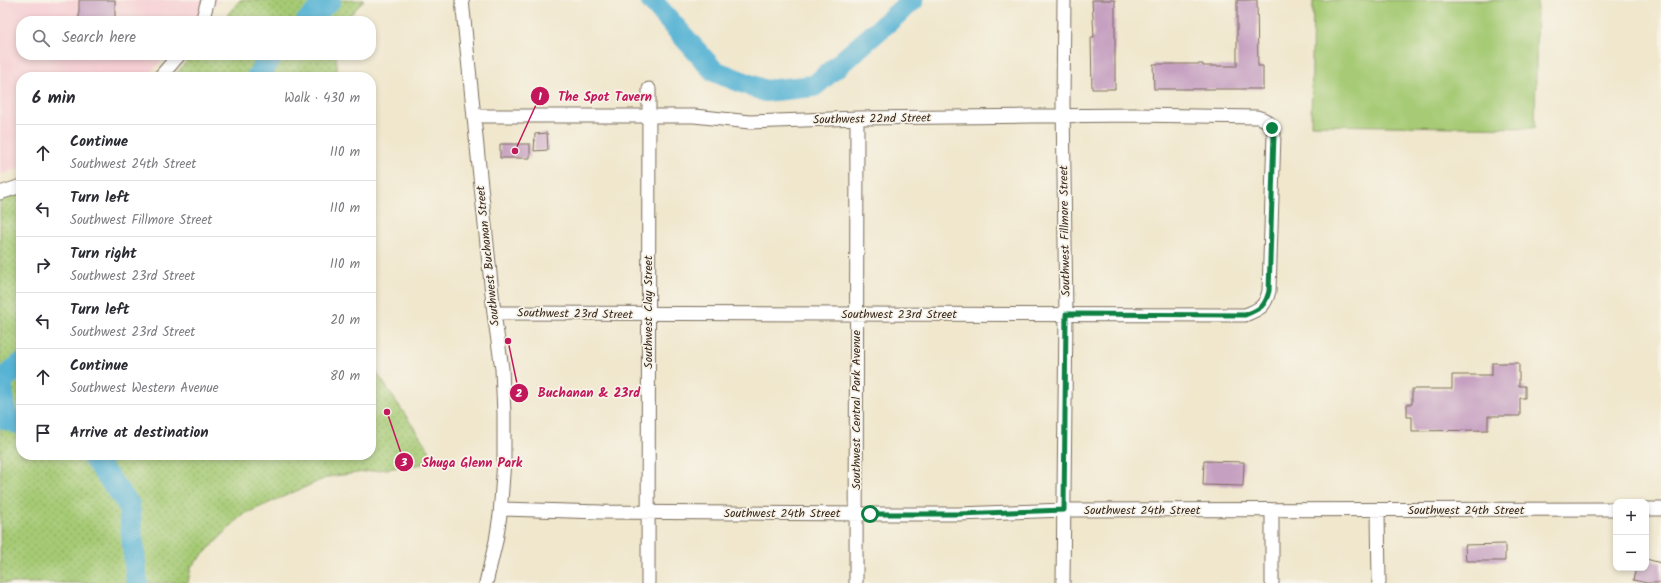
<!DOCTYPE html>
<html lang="en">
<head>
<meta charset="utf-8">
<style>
  :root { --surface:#fff; --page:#f2f2f3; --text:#2b2b33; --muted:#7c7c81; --line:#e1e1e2 }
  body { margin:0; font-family:Kalam,sans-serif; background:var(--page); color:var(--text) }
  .controls { position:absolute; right:12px; bottom:12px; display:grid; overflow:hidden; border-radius:8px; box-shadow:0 2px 6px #0003 }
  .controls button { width:36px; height:36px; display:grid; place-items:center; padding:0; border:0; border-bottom:1px solid var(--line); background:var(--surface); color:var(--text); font:20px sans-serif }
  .stop { position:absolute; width:12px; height:12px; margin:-9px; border:3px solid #0b8043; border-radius:50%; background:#fff }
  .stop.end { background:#0b8043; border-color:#fff; box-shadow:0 1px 4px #0008 }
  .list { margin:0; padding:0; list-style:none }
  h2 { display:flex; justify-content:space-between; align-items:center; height:52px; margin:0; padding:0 16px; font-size:17px }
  h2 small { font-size:13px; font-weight:400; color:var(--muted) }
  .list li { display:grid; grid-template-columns:26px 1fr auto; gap:12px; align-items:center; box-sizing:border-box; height:56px; padding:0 16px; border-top:1px solid var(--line) }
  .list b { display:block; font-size:15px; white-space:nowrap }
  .list p { margin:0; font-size:13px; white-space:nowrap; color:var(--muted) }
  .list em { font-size:13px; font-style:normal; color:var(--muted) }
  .icon { flex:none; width:22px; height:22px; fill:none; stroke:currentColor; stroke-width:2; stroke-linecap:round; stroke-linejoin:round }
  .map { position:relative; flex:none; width:1661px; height:583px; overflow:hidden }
  .search { position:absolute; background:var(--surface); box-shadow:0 2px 6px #0003; left:16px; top:16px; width:360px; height:44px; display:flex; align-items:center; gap:10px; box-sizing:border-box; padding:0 14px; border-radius:16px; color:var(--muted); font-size:15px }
  .panel { position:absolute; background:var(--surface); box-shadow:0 2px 6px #0003; left:16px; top:72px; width:360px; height:388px; border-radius:16px }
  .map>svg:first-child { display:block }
  .built { fill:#f7cfd4 }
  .park { fill:url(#park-dots); stroke:#707a49 }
  .pitch { fill:#a6ca74; stroke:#707a49 }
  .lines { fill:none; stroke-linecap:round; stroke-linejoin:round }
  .river { stroke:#56b3d4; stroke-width:22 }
  .building { fill:#c6a0c1 }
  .street-casing { stroke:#7a6c5b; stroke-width:15 }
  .street { stroke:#fff; stroke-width:13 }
  .route { stroke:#0b8043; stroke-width:5 }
  .labels { text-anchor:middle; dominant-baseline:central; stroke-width:3.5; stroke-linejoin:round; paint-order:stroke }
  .street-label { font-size:12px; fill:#3b2a1e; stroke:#f7f3e8 }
  .leader { fill:none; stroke:#c2185b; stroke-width:1.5 }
  .callout-dot { fill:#c2185b; stroke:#f7f3e8; stroke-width:1.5 }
  .mark-label { font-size:12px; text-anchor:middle; font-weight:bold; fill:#fff }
  .callout-label { font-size:13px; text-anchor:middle; font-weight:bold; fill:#c2185b; stroke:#f7f3e8; stroke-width:3.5; stroke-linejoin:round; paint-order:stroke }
</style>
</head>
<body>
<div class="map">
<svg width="1661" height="583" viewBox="0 0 1661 583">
  <defs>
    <pattern id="park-dots" width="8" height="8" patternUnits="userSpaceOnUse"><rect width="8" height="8" fill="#a6ca74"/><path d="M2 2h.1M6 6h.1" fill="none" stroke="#88a45f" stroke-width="1.8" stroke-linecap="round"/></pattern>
  </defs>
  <rect width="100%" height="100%" fill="#f7f3e8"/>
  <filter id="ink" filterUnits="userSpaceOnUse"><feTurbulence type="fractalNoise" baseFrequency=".025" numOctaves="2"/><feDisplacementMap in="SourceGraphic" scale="8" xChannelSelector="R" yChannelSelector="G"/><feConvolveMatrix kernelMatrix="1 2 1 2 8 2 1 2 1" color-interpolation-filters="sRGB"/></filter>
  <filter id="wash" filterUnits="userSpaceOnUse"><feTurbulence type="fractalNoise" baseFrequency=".012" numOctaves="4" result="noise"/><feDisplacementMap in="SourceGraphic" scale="16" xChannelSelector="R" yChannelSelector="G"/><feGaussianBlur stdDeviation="0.9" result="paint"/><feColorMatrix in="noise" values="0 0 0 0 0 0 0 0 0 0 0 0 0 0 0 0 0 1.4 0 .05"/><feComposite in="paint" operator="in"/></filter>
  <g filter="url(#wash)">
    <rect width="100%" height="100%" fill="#f0e7cd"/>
    <!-- built -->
    <path class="built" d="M0 0H220L200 21H21V55H167L146 77H21V167L0 175Z"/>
    <!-- park -->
    <path class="park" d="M240 0H364L345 21H222Z
      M192 55H336L338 77H173Z
      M21 193V455H371V364L437 462 328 477 242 515 191 567 188 583H0V200Z"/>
    <!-- pitch -->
    <path class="pitch" d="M1313 0H1537L1535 128 1311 125Z"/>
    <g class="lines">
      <!-- river -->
      <path class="river" d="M651 0 714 71 765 91 814 86 913 0
        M307 21 330 0
        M257 77 273 55
        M21 364 1 381 6 419 21 424
        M91 455 129 505 137 583"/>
    </g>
    <g id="blocks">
      <!-- building -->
      <path class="building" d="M79 0H115V21H79Z
        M1092 0H1115V89H1092L1091 37H1094Z
        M1237 0H1257L1258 66H1263V89H1154L1153 64H1203V66H1237Z
        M547 133 548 150 534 151 535 134Z
        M500 144H530V158H500Z
        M1492 363H1519V386H1525V398H1520V416H1488V430L1412 431V417H1407V404H1412V389H1452V375H1492Z
        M1204 461 1244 462 1243 486 1203 485Z
        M1505 544V561H1466L1465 545Z
        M1646 559 1661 563V583H1647L1633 580 1636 568H1646Z"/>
    </g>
  </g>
  <g filter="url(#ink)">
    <use href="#blocks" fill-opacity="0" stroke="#7a6c5b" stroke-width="1"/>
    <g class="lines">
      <defs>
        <path id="street" d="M462 0 494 313 502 369 504 414V461L500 515 496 541 486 583
          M202 21 208 0
          M160 77 179 55
          M475 116H694L750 122 857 118 1135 115 1257 117C1267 119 1272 124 1274 134L1269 291C1265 307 1260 309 1245 315L494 313
          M0 193 21 186
          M501 509 601 512 870 514H959L1064 510 1616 509
          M1646 509H1661
          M1378 511 1379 583
          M648 583 649 89
          M856 583 857 118
          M1063 583 1066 314 1063 104 1064 0
          M1272 583V510"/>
      </defs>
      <!-- street casing -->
      <use href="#street" class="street-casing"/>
      <!-- street -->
      <use href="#street" class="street"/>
    </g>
  </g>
  <g class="lines" filter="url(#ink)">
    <!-- route -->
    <path class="route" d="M870 514H959L1064 510 1066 314 1245 315C1260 309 1265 307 1269 291L1274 134 1272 128"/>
  </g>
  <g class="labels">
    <!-- street labels -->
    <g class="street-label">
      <text transform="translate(872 119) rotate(-1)">Southwest 22nd Street</text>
      <text transform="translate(1065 231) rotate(-91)">Southwest Fillmore Street</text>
      <text transform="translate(488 256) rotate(-96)">Southwest Buchanan Street</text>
      <text transform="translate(648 312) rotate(-90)">Southwest Clay Street</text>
      <text transform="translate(575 314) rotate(1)">Southwest 23rd Street</text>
      <text x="899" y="314">Southwest 23rd Street</text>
      <text transform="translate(856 410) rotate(-90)">Southwest Central Park Avenue</text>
      <text x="1142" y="510">Southwest 24th Street</text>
      <text x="1466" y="510">Southwest 24th Street</text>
      <text x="782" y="513">Southwest 24th Street</text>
    </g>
  </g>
  <!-- callouts -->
  <path class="leader" d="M515 151L540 96M508 341L519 393M387 412L404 462"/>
  <g class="callout-dot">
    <circle cx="515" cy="151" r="4"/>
    <circle cx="508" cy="341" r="4"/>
    <circle cx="387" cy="412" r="4"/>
    <circle cx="540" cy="96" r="10"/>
    <circle cx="519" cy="393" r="10"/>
    <circle cx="404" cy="462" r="10"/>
  </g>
  <g class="mark-label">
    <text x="540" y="100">1</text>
    <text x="519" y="397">2</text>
    <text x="404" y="466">3</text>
  </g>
  <g class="callout-label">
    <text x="605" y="101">The Spot Tavern</text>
    <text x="589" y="397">Buchanan &amp; 23rd</text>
    <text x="472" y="467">Shuga Glenn Park</text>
  </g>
</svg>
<div class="controls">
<button>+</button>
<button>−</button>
</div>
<div class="stop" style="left:870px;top:514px"></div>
<div class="stop end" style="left:1272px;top:128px"></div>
<div class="search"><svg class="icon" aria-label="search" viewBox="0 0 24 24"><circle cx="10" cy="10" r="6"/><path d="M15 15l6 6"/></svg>Search here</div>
<section class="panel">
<h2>6 min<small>Walk · 430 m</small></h2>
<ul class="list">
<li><svg class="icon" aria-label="ahead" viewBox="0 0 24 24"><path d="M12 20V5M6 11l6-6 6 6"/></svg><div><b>Continue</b><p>Southwest 24th Street</p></div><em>110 m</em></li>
<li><svg class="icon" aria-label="left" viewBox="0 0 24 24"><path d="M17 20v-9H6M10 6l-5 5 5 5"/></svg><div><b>Turn left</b><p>Southwest Fillmore Street</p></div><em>110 m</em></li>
<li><svg class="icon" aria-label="right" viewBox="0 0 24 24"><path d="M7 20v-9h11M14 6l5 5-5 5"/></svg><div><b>Turn right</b><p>Southwest 23rd Street</p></div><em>110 m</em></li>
<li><svg class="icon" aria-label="left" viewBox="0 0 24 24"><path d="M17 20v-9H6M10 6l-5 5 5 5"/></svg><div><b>Turn left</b><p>Southwest 23rd Street</p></div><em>20 m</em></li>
<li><svg class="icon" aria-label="ahead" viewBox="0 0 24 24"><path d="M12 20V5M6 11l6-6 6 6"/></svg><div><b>Continue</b><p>Southwest Western Avenue</p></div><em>80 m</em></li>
<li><svg class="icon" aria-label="arrive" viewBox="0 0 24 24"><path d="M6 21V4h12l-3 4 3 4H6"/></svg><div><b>Arrive at destination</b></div></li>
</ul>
</section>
</div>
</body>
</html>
